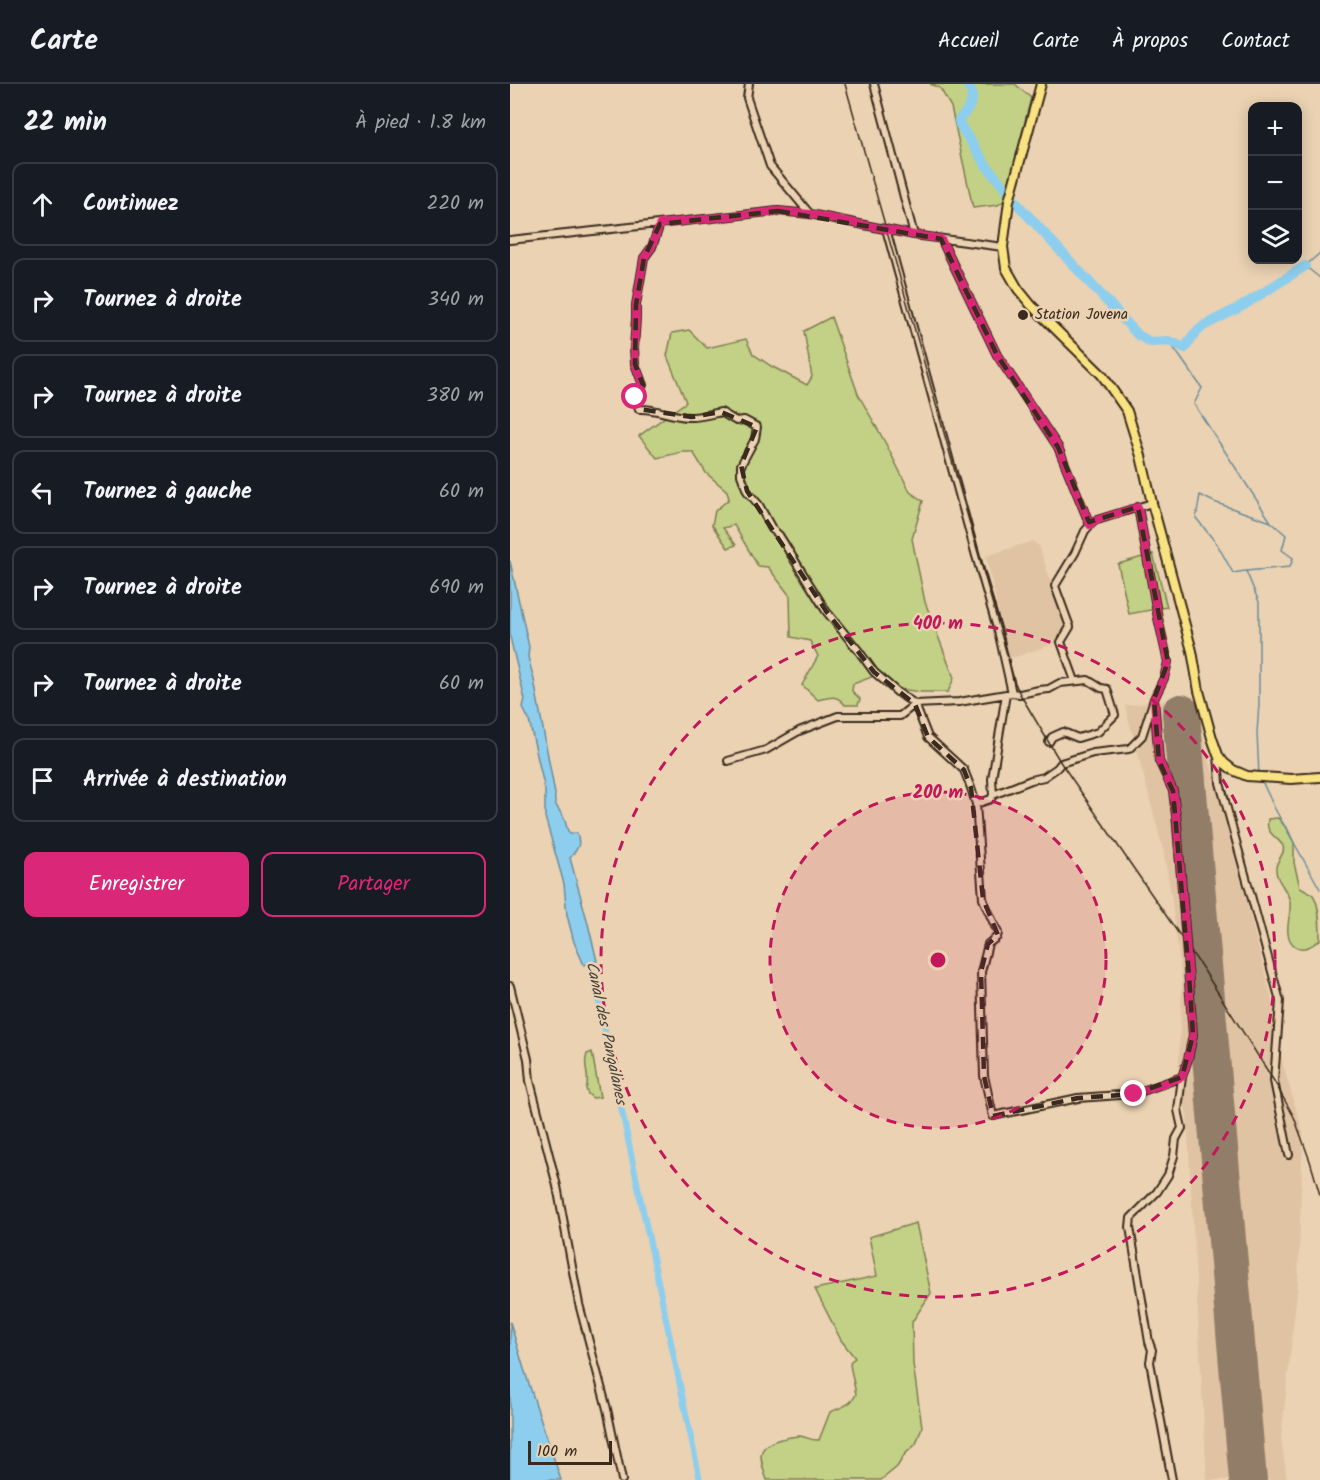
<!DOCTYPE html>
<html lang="fr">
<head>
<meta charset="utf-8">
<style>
  :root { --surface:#171b24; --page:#20242c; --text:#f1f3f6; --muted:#9ea1a6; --line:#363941; --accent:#db2777 }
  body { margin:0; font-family:Kalam,sans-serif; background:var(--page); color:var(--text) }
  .controls { position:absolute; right:18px; top:18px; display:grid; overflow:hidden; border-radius:12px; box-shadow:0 3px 15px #0003 }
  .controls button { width:54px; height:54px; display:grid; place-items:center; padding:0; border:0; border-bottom:2px solid var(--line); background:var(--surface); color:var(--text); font:30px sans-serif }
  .scale { position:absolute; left:18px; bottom:15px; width:84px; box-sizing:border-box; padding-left:6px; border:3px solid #3b2a1e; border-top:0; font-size:16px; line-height:21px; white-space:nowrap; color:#3b2a1e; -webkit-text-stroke:4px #ead2b2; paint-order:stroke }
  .stop { position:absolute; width:18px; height:18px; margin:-14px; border:4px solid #db2777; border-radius:50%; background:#fff }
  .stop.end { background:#db2777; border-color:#fff; box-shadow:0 2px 6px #0008 }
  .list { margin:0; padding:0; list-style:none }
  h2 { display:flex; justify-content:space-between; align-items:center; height:78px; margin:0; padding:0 24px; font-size:26px }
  h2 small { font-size:20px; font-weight:400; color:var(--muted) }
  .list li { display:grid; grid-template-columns:39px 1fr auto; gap:18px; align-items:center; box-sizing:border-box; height:84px; margin:0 12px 12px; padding:0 12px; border:2px solid var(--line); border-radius:12px }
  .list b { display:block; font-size:22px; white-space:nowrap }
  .list em { font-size:20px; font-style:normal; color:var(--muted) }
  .actions { display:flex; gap:12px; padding:18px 24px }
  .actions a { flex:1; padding:14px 0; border:2px solid var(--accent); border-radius:12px; text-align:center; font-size:21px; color:var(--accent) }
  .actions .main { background:var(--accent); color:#fff }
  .icon { flex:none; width:33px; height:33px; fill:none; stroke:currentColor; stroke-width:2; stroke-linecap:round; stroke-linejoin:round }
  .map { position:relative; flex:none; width:810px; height:1396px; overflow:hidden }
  header { display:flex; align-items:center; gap:36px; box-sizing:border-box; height:84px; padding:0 30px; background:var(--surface); border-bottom:2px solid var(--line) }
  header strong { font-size:28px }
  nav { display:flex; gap:33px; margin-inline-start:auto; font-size:21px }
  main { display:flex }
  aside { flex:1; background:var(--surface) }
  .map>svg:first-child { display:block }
  .built { fill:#e0c3a2 }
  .green { fill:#c2d185; stroke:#7e7e52; stroke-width:1.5 }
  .water { fill:#8dceee; stroke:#6c8c9b; stroke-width:1.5 }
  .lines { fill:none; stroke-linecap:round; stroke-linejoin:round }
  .stream { stroke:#6c8c9b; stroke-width:1.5 }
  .canal { stroke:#8dceee; stroke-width:6 }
  .river { stroke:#8dceee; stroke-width:10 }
  .runway { stroke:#927e68; stroke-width:38 }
  .minor-casing { stroke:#3b2a1e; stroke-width:10 }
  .major-casing { stroke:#3b2a1e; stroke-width:12 }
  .minor { stroke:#ead2b2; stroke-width:6 }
  .major { stroke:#f8e281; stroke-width:8 }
  .rail { stroke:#3b2a1e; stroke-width:1.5 }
  .route { stroke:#db2777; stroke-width:8 }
  .marked { fill:none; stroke:#3b2a1e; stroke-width:4.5; stroke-dasharray:12 8; stroke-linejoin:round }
  .ring { fill:none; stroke:#c2185b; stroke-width:3; stroke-dasharray:10 8 }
  .poi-dot { fill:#3b2a1e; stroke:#ead2b2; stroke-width:2 }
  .labels { text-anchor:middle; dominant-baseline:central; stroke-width:5; stroke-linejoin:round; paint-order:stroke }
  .poi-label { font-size:15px; fill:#3b2a1e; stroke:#ead2b2; text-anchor:start }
  .water-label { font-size:16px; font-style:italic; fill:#47433d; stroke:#ead2b2 }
  .centre { fill:#c2185b; stroke:#ead2b2; stroke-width:3 }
  .ring-label { font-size:18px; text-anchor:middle; font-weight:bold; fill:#c2185b; stroke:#ead2b2; stroke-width:5; stroke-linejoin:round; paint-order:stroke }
</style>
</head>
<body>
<header>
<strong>Carte</strong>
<nav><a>Accueil</a><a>Carte</a><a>À propos</a><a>Contact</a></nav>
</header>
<main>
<aside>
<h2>22 min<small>À pied · 1.8 km</small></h2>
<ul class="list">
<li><svg class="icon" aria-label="ahead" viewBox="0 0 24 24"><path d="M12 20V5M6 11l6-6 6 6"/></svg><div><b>Continuez</b></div><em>220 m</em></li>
<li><svg class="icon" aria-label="right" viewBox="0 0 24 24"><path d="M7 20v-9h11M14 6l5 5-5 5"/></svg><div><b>Tournez à droite</b></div><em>340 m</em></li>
<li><svg class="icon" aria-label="right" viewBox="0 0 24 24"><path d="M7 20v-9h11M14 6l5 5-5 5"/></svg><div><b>Tournez à droite</b></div><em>380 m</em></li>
<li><svg class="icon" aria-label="left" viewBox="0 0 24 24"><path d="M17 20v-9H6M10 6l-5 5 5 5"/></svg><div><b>Tournez à gauche</b></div><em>60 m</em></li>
<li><svg class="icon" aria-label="right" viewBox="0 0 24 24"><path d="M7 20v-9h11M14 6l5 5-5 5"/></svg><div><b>Tournez à droite</b></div><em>690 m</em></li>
<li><svg class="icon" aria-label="right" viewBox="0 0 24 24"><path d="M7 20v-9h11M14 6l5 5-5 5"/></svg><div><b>Tournez à droite</b></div><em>60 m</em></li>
<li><svg class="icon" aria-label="arrive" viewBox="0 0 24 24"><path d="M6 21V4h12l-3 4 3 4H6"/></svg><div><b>Arrivée à destination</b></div></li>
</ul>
<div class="actions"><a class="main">Enregistrer</a><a>Partager</a></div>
</aside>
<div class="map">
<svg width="810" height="1396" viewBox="0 0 810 1396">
  <rect width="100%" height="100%" fill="#ead2b2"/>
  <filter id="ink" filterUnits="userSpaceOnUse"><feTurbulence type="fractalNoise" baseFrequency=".0167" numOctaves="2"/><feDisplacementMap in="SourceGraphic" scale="12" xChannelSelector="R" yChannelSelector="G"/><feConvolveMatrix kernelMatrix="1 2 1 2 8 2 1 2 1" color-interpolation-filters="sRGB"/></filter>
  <g filter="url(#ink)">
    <!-- built -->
    <path class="built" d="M523 457 529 462 556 544 561 549 549 558 505 573H499L476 472Z
      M683 613 761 912 773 981 793 1049 788 1198 771 1354 777 1396H697L677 1030 668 998 672 897 661 810 653 765 615 622Z"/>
    <!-- green -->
    <path class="green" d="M420 0H505L521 14 495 116 488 121 463 124 441 23 430 4Z
      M321 233 348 310 376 360 400 408 413 417 402 455 415 518 444 594 438 608H411L389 605 372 589 343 600 342 607 350 615 348 621H335C327 610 321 613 308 616L292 601 308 572 300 557 281 553 280 512 258 483 248 482 224 441 213 444 226 461 218 464 202 441 205 427 219 415 217 407 196 389 183 368H172L147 374 129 352 176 318 157 272 162 249 179 246 197 264 236 255 243 270 261 282 297 301 302 293 294 247Z
      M643 470 657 523 619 530 608 480Z
      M768 734 778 746 784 759V779L790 803C794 805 800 808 803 811 810 821 810 843 810 856 803 861 793 868 785 862 771 851 782 832 780 818 778 805 765 797 766 784 766 776 776 770 773 762 770 756 760 751 758 744 757 741 758 738 758 735Z
      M82 968 90 1013 83 1014 78 1010 76 1005C81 992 72 983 77 970Z
      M406 1139 421 1209 402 1238 403 1280 412 1343 406 1360 395 1370 387 1383 371 1396H257C250 1375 244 1362 271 1355 277 1354 283 1352 290 1352 297 1353 302 1357 309 1356L320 1328C330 1324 342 1321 346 1310L340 1281 341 1277 345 1274 331 1256 305 1205 367 1192 359 1153Z"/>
    <!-- water -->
    <path class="water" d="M0 477 19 563 18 573 24 596 45 710C43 724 51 725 55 737 57 743 56 745 60 750L67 749C71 762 68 764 60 774L77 836 87 877 74 881 64 858 57 831 54 800 35 733V706L19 636 13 624 15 616 0 553Z
      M0 1238 14 1285 51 1396H0Z"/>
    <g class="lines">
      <!-- stream -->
      <path class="stream" d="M810 169 795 182 810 194
        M659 257 692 304 684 320 761 438 776 451 772 466 783 474 780 483 736 487 749 518V620L747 649 749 691
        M735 487 723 489 707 460 686 434 690 411 704 418 761 438
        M751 695 765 725 810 805"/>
      <!-- canal -->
      <path class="canal" d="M79 871 190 1396"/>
      <!-- river -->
      <path class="river" d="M457 0C468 15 459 24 449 36L450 41 476 81 510 123 628 251 640 258 659 257 675 264 684 250 695 241 734 221 795 182"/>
      <!-- runway -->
      <path class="runway" d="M671 629 738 1396"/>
      <defs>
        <path id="minor" d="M239 0 237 14 260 82 300 130
          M364 0 404 151
          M150 140 142 163 134 174 126 221V234L124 264 125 280 133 301 125 313 129 325C148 324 164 334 182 333 191 333 201 330 211 328L226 337 234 336 247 343 245 355 231 381V391L237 407 249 421 262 445 269 451 316 527 348 566 364 588 387 608 405 620 449 618 502 609 510 610 529 606 539 605 550 599 578 596 591 604 597 605 605 631 588 648 568 654 553 648 542 653 539 658
          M376 145 466 472 489 551 502 609
          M431 155 487 271 548 363 580 441
          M0 156 268 127 300 130 404 151 493 163
          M565 597 551 558 560 543 545 502 565 469 575 447 584 437 642 419
          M644 615 649 677 663 707 667 739 683 951 678 975 672 993 668 1026 672 1044 666 1055 664 1072 658 1091 647 1108 621 1134 620 1143 639 1258 642 1266 640 1278 662 1396
          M708 671 710 699 770 917 764 997 779 1071
          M218 677 256 666 289 647 328 632H390L405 620 418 653 454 686 461 704 466 720 473 815 488 849 487 853 478 860 471 888 474 992 483 1032 568 1014 624 1010 672 993
          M483 711 482 695 496 610
          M466 720 481 715 483 711 521 696 534 693 547 684 551 679 583 669 619 665 632 652 644 615 654 594 658 578 648 534 628 423
          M0 902 18 975 20 997 47 1102 69 1220 97 1325 112 1396"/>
        <path id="major" d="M531 0 499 117 493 163 496 184 508 205 521 221 592 291 617 327 631 372 642 419 682 567 689 607 702 654 708 671 714 679 723 686 737 692 781 695 810 693"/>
      </defs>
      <!-- minor casing -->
      <use href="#minor" class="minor-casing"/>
      <!-- major casing -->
      <use href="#major" class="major-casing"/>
      <!-- minor -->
      <use href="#minor" class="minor"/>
      <!-- major -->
      <use href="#major" class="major"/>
      <!-- rail -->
      <path class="rail" d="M335 0 505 599 510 610 551 679 693 885 764 997 784 1033 800 1077 810 1111"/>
    </g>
  </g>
  <g class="lines" filter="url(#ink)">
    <!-- route -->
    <path class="route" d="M125 313 133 301 125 280 124 264 126 234V221L134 174 141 164 150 140 268 127 300 130 404 151 431 155 487 271 548 363 580 441 584 437 628 423 648 534 658 578 654 594 644 615 649 677 663 707 667 739 683 951 678 975 672 993 624 1010"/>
  </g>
  <!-- marked area -->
  <path class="marked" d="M268 127 431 155 487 271 548 363 579 438 628 423 658 578 644 615 649 677 663 707 679 891 683 951 672 993 624 1010 568 1014 483 1032 474 992 471 888 478 860 488 851 473 815 461 704 454 686 418 653 405 620 364 588 316 527 237 407 231 381 247 343 211 328 182 333 129 325 125 313 133 301 125 280 126 221 134 174 150 140Z"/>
  <!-- distance rings -->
  <circle cx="428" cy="876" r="168" fill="#c2185b" fill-opacity=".12"/>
  <g class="ring">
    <circle cx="428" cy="876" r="168"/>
    <circle cx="428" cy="876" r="337"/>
  </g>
  <!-- markers -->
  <circle class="poi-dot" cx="513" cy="231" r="6"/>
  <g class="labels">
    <!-- poi labels -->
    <g class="poi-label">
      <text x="525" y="231">Station Jovena</text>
    </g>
    <!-- water labels -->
    <g class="water-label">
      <text transform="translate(96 949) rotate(78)">Canal des Pangalanes</text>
    </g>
  </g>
  <circle cx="428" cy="876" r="9" class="centre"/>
  <g class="ring-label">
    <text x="428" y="545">400 m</text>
    <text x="428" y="714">200 m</text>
  </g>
</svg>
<div class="controls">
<button>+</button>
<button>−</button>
<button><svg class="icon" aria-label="layers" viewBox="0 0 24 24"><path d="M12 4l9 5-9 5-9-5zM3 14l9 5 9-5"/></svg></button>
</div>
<div class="scale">100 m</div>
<div class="stop" style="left:125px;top:313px"></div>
<div class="stop end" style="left:624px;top:1010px"></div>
</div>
</main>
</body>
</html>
